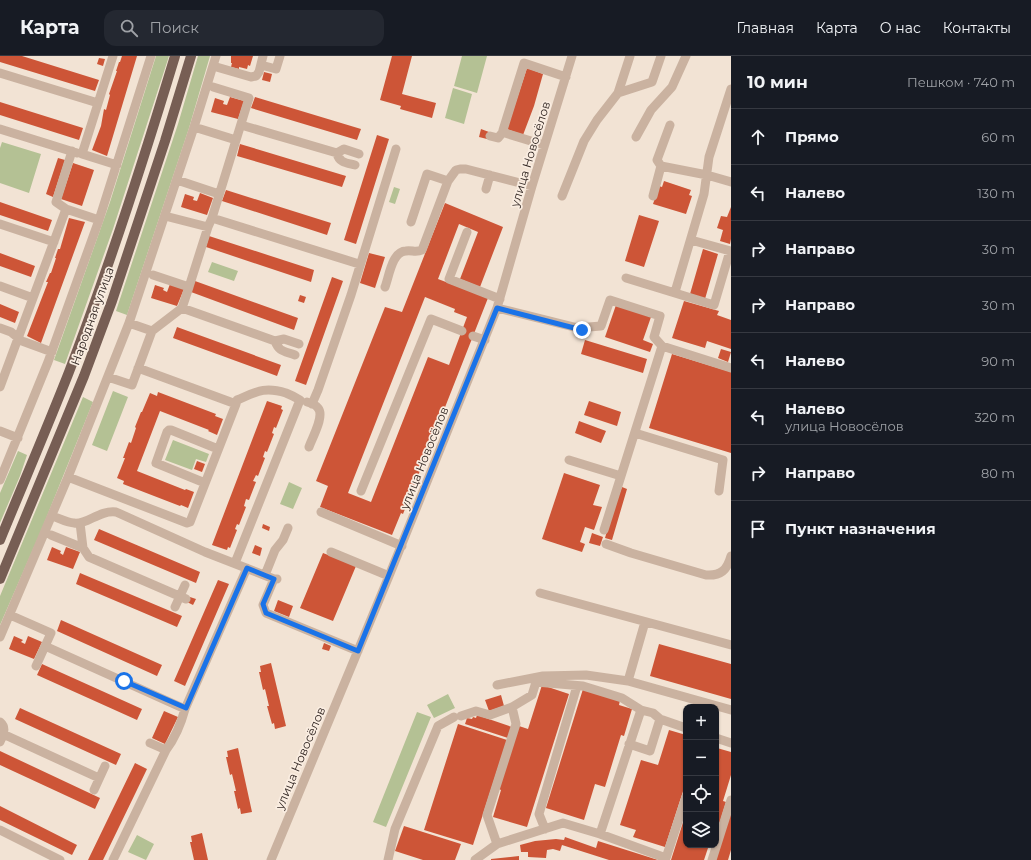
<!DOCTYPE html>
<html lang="ru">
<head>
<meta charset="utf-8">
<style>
  :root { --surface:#171b24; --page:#242831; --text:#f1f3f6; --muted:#9ea1a6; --line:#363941 }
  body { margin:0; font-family:Montserrat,sans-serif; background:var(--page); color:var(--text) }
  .controls { position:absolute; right:12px; bottom:12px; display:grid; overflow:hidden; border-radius:8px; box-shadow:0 1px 3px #0004 }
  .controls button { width:36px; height:36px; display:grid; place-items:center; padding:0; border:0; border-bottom:1px solid var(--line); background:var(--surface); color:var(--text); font:20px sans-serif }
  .stop { position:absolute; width:12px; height:12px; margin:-9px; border:3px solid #1a73e8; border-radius:50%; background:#fff }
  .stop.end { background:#1a73e8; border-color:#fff; box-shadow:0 1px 4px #0008 }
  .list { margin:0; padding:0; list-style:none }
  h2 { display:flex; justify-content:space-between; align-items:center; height:52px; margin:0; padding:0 16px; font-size:17px }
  h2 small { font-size:13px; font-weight:400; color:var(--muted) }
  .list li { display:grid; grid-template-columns:26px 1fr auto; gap:12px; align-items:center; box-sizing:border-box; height:56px; padding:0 16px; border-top:1px solid var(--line) }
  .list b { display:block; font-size:15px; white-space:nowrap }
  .list p { margin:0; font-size:13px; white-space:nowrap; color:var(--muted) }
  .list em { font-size:13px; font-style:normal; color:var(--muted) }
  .icon { flex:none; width:22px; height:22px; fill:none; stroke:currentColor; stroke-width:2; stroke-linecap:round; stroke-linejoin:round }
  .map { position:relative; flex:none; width:731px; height:804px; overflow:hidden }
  header { display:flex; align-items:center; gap:24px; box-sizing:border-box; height:56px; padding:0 20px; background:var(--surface); border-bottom:1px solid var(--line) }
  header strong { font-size:19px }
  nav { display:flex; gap:22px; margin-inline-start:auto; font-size:14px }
  .search { width:280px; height:36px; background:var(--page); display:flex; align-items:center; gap:10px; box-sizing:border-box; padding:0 14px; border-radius:12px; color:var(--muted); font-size:15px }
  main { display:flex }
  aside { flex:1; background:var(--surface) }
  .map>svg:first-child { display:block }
  .green { fill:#b4c194 }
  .building { fill:#cd5537; fill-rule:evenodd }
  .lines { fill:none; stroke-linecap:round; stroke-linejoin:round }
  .minor { stroke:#cab2a0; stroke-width:9 }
  .major { stroke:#775e54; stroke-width:10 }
  .route { stroke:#1a73e8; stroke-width:5 }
  .labels { text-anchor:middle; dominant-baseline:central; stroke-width:3.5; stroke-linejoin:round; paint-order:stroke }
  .street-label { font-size:12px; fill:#332824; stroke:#faede1 }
</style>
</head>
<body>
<header>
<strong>Карта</strong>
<div class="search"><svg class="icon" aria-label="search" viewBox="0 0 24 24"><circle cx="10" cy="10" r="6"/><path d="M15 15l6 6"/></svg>Поиск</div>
<nav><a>Главная</a><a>Карта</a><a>О нас</a><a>Контакты</a></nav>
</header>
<main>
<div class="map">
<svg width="731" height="804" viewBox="0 0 731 804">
  <rect width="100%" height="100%" fill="#f2e3d4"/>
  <!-- green -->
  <path class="green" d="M156 0H169L113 173 65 308 54 304 110 146Z
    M198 0H210L189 72 127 259 116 255 178 68Z
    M462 0H487L477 37 454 30Z
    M453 32 472 38 464 68 445 62Z
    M2 86 41 98 29 137 0 127V92Z
    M394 131 400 133 395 148 389 146Z
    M212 206 238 215 234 225 208 216Z
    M113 335 128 341 107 395 92 389Z
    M83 341 93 346 41 475 0 569V540Z
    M173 384 209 398 206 406 196 403 192 414 165 404Z
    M18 395 27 399 20 420 0 467V437Z
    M289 426 302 432 293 453 280 448Z
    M448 638 455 652 434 662 427 649Z
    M417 656 431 661 386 771 373 766Z
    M137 779 154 788 146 804 128 796Z"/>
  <!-- building -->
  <path class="building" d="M0 0H22L99 24 95 35 0 6Z
    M122 0H137L107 100 92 94 101 70 104 53 106 54 110 39 109 38 117 15H116L119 6H120Z
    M231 0H253L250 10 248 9 247 13 239 11V13L231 11 232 7H231Z
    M392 0H412L402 38 436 47 432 62 400 53 401 50 380 44Z
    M99 2 105 3 103 10 97 8Z
    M527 12 543 18 534 50 523 79 507 73Z
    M264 16 272 18 270 26 262 24Z
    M230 41 244 45 238 63 211 56 215 42 224 45 223 48 227 49Z
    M255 41 361 73 357 84 251 52Z
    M0 46 83 72 79 84 0 59Z
    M481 73 489 76 487 83 479 81Z
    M377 79 389 83 356 188 344 184Z
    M240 88 346 120 342 131 237 100Z
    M58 102 65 104 53 141 46 138Z
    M73 107 94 114 82 150 61 143Z
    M664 125 691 134 689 139 692 140 686 158 653 148 659 130 662 131Z
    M226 134 331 167 327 179 222 145Z
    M200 137 213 142 207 159 181 151 185 138 194 141 193 144 197 145Z
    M0 146 52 164 48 175 0 159Z
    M445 147 503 171 480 231 460 223 478 176 459 168 438 223 488 242 403 458 401 457 392 479 320 451 328 430 316 425 385 251 402 256ZM425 241 455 253 454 256 467 261 449 309 428 301 371 446 348 437Z
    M731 151V183L730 188 720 185 723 174 717 172 721 160 727 161Z
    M639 159 659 165 644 211 625 205Z
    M69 162 85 166 41 287 27 280 48 226H46L50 217H51L56 202H55L58 193H60Z
    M209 180 314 214 311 226 206 191Z
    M703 193 718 198 705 243 690 238Z
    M0 197 35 210 31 221 0 210Z
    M369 197 385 201 375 232 360 227Z
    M332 221 343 225 306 329 295 325Z
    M195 225 298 262 294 274 191 236Z
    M170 228 184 233 177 250 151 242 155 229 164 232 163 234 167 236Z
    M300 239 306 241 304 247 298 245Z
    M684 245 719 255 717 259 731 264V293L707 285 705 292 672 282Z
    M0 248 19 256 15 267 0 261Z
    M616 249 651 261 643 284 653 288 650 296 605 281Z
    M177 271 281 309 277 320 173 282Z
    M585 284 647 303 643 317 581 298Z
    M721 293 731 296 728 306 718 302Z
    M672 298 731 316V397L649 372Z
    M158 336 216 358 215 360 223 363 217 379 208 375 209 374 160 355 137 415 185 434 186 433 194 436 188 452 181 449 180 450 123 428 124 425 117 422 125 402H123L129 386 131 387 136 372 135 371 141 356H142L150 337 157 340Z
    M267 345 282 350 281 353 283 354 276 372 274 371 272 377 274 378 267 396 265 395 263 401 265 402 258 420 256 419 253 425 256 426 249 444 246 443 244 450 246 451 239 469 237 468 235 473 237 474 230 492 228 491 227 494 212 489Z
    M589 345 621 356 617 370 584 359Z
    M579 365 606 375 601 387 575 377Z
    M197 405 205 408 202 416 194 413Z
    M564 417 600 429 593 449 602 451 594 474 585 471 580 486 585 488 582 496 542 483Z
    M622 431 627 433 612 484 605 482 613 454Z
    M263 468 270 471 269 475 262 472Z
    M99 473 200 516 196 527 94 484Z
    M592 477 603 481 600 490 589 487Z
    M255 489 262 492 260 500 252 497Z
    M52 491 61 495 60 497 63 499 66 491 80 496 73 513 47 504Z
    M323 497 356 510 333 565 300 552Z
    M80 517 182 560 177 571 76 528Z
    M218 524 229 528 185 630 174 625Z
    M190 541 196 543 193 549 187 546Z
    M278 544 293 550 289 561 274 555Z
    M61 564 162 609 157 620 57 575Z
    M14 580 23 584 21 586 25 588 28 580 42 586 34 603 9 593Z
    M324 587 331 590 329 595 322 593Z
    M659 588 731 608V643L650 620Z
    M271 607 286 670 275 673 274 667 272 668 267 650H269L265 633 263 634 259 616H261L260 610Z
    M42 608 142 653 137 664 37 619Z
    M542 629 569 638 527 771 493 761 501 734 499 733 519 670 528 673Z
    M583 633 620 644 619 649 632 653 624 680 621 679 605 731 595 728 584 764 546 752Z
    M501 639 504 650 489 655 485 644Z
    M20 652 121 698 116 709 15 663Z
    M164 655 178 661 165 688 152 682Z
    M477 659 512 671 508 682 465 668 467 662 472 663 473 661 476 662Z
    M458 668 507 684 473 789 424 774Z
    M669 674 686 679V726L665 791 633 781 636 774 620 769 641 704 658 709Z
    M238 692 252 756 241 758 240 752 238 753 234 735H236L232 718 230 719 226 701H228L227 695Z
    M717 692 731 696V719L723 745 726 746 718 772H716V696Z
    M0 695 100 742 95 753 0 709Z
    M135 707 147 713 135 738 103 804H88Z
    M0 750 77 789 72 799 0 764Z
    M731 754V794L728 804H715Z
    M686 757V789H709L704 804H671Z
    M404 770 461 788 455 804H423L395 795Z
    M202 777 208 804H194L190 786H192L191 780Z
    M565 781 596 792 598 785 658 804H609L562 789 560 795 553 793 547 794 546 802 528 801V796H521L520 789 535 785 556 783 564 784Z
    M519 800V804H491V803Z"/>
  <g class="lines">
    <!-- minor -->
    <path class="minor" d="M113 0 82 98 117 109
      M261 9 276 13 280 0
      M213 10 251 21 256 20 259 16 263 0
      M0 17 98 47
      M618 37 652 26 661 0
      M241 69 337 97 344 93 359 98
      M194 71 236 84
      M0 73 77 97
      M490 80 498 82 503 76
      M636 81 651 54 672 31 686 0
      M544 89 505 77 503 74 524 7 566 21
      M72 95 56 146 66 153 99 164
      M337 97C339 107 347 107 355 109
      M661 110 657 104 670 69
      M177 124 219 138
      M486 133 490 119
      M562 140 584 85 597 64 618 37 630 0
      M653 140 661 110 707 119 731 126
      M165 160 208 171 212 162 359 208
      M212 162 249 42 213 31
      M411 166 427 118 448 125
      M0 168 54 186
      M467 176 449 223 500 243
      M153 219 189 231 182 252
      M626 222 714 249 730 195 691 184
      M0 230 33 242
      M189 231 208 171
      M385 231C389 221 392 195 406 195 412 194 416 197 422 194L448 125 456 114 460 113H466L532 130
      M675 236 704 138 709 101 731 33
      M497 252 582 273 589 271 601 270 610 244 660 260 654 281 662 290
      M129 267 152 275
      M0 272 11 276 22 285 52 296
      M473 280 485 284
      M275 285C279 296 284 295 295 299
      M138 312 236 348 237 344C256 336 264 330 286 337 291 339 295 341 300 344L235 507
      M108 321 132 329 152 275 182 252 275 285 284 283 299 288
      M0 331 66 153
      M307 346C311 347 316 349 318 352 325 360 312 382 309 391
      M312 348 318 334 351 239 396 93
      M0 375 18 382
      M635 377 723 404 719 435
      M569 404 621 420
      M68 421 187 467 190 466 236 348
      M0 424 48 306 99 164 151 0
      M205 427 156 407 167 376 169 374H171L218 393
      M361 435 431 263 462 275
      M321 456 402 490
      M52 460C59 462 67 467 74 467 87 469 99 454 116 456L205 496 274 523H277
      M80 467 83 492
      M604 474 662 290 731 312
      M51 479 83 492 89 501 186 543
      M606 488 631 497 706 519C721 520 727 514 731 500
      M331 496 389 520
      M265 519 275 494 283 484 288 472
      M274 523 263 549 266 557 358 595
      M540 537 731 589
      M175 551 185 529
      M10 559 51 577 36 610
      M0 581 68 421 129 267 194 71 216 0
      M45 590 185 653C181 668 175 682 166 694L150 687
      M628 625 645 566
      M497 629 543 620 586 619 628 625 731 654
      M185 653 247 512
      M461 660 476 655 490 659 512 651 532 639 536 626 583 630 622 642 641 654
      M0 666C7 672 3 678 0 686
      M3 678 99 722
      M716 682 731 687
      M629 688 650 695 660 663
      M94 734 105 710
      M545 773 539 758 577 630
      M0 774 60 804
      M600 778 641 654 653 657 660 663 686 672
      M497 788 487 759 516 668 512 651
      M113 804 166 694
      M271 804 389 520 497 252 532 130 572 0
      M388 804 395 773 438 670 454 661
      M475 804 497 788 563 767 600 778 666 802 686 741
      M712 804 731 744"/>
    <!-- major -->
    <path class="major" d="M0 484C23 428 47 372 69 316 109 212 143 106 175 0
      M0 523 84 320 112 245 165 85 191 0"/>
  </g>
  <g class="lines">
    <!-- route -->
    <path class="route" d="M124 625 186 652 247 512 274 523 263 548 266 557 358 595 497 252 582 274"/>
  </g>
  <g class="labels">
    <!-- street labels -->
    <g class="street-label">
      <text transform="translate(530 98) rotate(-73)">улица Новосёлов</text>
      <text transform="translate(92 260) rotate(-70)">Народная улица</text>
      <text transform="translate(424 402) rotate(-68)">улица Новосёлов</text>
      <text transform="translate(300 702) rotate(-67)">улица Новосёлов</text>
    </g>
  </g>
</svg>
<div class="controls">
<button>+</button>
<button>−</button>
<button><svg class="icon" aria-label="locate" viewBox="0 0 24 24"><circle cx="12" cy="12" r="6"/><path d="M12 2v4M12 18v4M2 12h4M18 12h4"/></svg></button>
<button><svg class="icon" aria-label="layers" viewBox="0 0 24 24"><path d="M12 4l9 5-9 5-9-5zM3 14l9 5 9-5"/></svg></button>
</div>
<div class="stop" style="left:124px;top:625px"></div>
<div class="stop end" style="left:582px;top:274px"></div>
</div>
<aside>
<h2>10 мин<small>Пешком · 740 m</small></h2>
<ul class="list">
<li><svg class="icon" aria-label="ahead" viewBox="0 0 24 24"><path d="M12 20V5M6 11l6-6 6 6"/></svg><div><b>Прямо</b></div><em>60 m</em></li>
<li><svg class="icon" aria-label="left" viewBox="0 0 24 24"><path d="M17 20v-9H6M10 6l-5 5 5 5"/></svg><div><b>Налево</b></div><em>130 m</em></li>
<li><svg class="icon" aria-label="right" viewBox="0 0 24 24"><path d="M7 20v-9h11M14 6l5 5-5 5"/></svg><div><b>Направо</b></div><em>30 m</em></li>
<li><svg class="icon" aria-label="right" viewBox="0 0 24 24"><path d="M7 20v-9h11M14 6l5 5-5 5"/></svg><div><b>Направо</b></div><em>30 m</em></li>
<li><svg class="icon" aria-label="left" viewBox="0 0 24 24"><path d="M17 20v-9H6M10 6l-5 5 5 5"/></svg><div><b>Налево</b></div><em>90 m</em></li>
<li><svg class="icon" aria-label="left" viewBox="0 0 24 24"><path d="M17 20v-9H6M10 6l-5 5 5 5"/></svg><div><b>Налево</b><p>улица Новосёлов</p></div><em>320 m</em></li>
<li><svg class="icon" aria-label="right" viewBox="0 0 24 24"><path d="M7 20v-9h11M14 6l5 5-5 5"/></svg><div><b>Направо</b></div><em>80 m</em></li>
<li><svg class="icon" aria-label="arrive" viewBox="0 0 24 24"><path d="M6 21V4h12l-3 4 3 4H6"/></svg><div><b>Пункт назначения</b></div></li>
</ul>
</aside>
</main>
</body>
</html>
